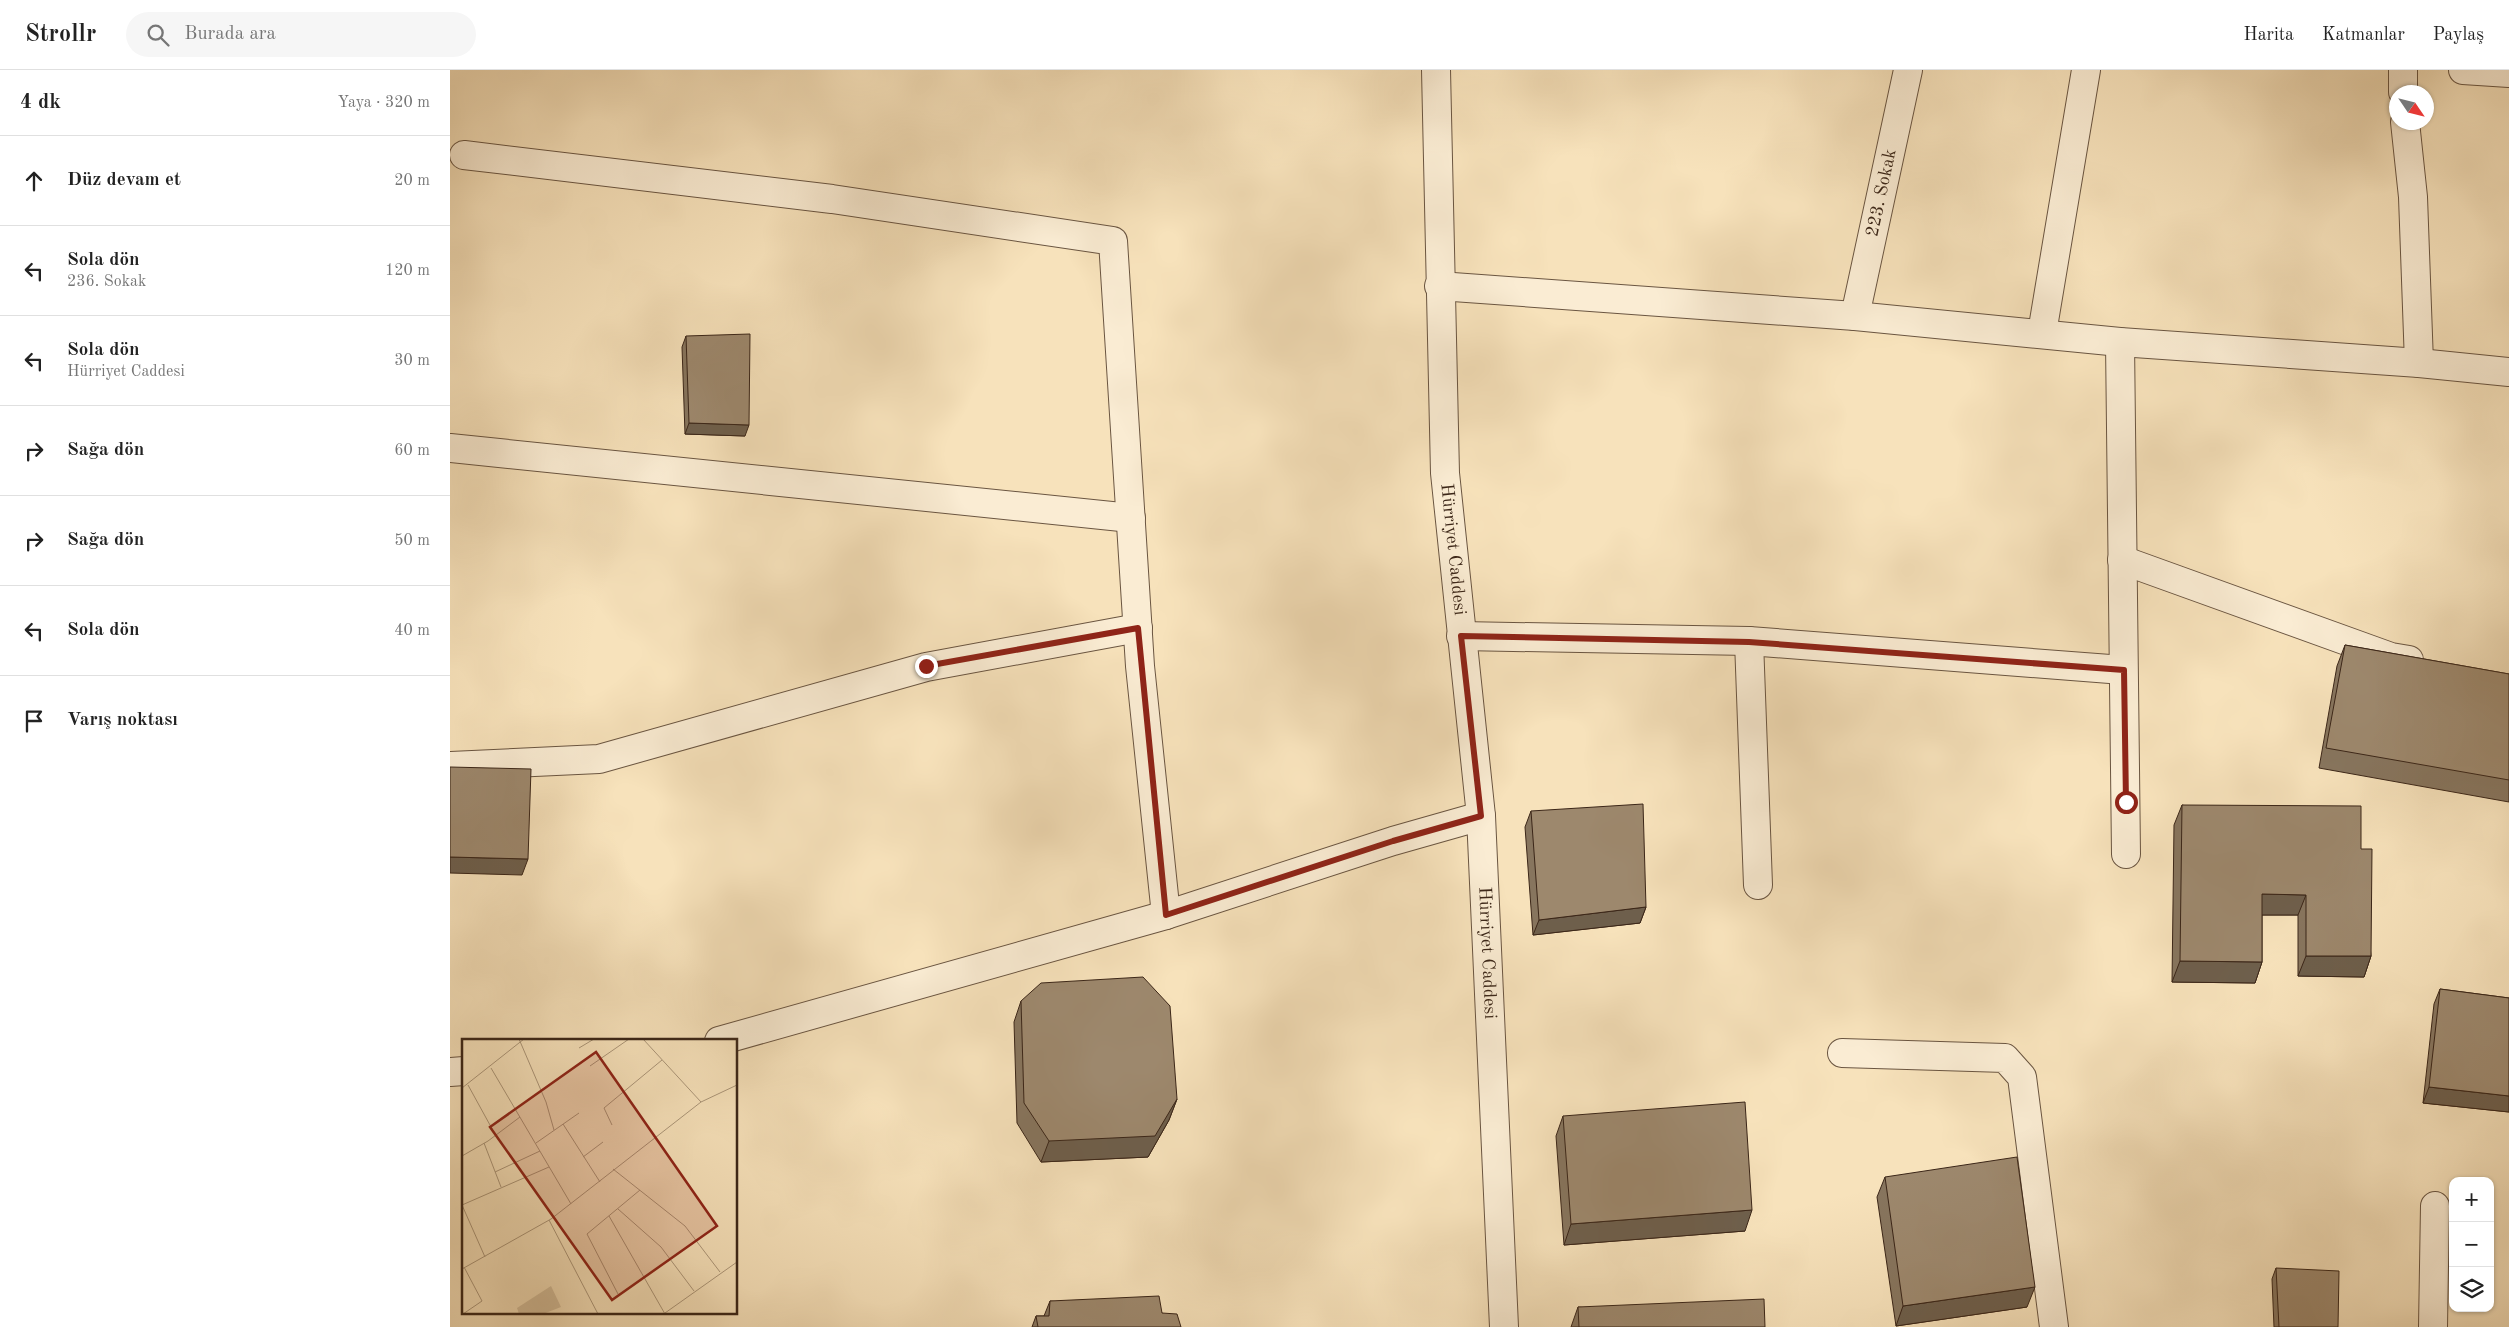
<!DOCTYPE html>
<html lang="tr">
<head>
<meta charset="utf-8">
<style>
  :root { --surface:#fff; --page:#f6f6f6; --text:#222; --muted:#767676; --line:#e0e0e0 }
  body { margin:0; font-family:"Old Standard TT",serif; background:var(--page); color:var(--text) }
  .controls { position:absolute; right:15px; bottom:15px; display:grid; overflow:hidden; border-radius:10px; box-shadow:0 1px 4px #0004 }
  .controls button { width:45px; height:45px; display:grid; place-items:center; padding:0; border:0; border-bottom:1px solid var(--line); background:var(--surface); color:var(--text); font:25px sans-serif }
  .compass { position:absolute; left:1939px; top:15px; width:45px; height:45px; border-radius:50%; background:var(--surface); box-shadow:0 1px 4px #0004; rotate:125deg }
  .stop { position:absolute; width:15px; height:15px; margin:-11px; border:4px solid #8f2418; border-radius:50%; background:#fff }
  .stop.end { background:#8f2418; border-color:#fff; box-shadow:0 1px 5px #0008 }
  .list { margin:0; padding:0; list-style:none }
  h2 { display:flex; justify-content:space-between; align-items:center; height:65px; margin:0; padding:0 20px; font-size:21px }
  h2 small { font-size:16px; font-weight:400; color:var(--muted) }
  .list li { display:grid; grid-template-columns:32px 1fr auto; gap:15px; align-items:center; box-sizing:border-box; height:90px; padding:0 20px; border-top:1px solid var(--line) }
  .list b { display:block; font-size:19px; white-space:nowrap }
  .list p { margin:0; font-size:16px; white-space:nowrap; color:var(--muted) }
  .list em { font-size:16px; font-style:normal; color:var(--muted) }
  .icon { flex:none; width:28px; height:28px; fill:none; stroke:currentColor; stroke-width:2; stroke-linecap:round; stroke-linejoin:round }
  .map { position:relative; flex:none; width:2059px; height:1257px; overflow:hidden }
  header { display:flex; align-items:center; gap:30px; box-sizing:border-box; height:70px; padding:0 25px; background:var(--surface); border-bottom:1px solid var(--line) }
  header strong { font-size:24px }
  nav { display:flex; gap:28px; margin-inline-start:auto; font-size:18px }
  .search { width:350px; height:45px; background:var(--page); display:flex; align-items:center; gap:12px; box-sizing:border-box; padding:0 18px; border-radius:28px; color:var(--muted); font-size:19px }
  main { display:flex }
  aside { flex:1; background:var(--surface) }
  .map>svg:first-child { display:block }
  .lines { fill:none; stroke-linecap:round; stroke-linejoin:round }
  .minor-casing { stroke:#6a5541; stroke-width:30 }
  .tertiary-casing { stroke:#6a5541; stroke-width:30 }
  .minor { stroke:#faecd3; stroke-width:28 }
  .tertiary { stroke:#faecd3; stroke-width:28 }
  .wall { fill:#87755e; stroke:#3b2618 }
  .shaded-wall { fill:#6e5f4c; stroke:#3b2618 }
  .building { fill:#9d886d; stroke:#3b2618 }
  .route { stroke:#8f2418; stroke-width:6 }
  .labels { text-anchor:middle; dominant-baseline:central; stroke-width:4; stroke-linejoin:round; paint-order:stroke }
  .street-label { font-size:18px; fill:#3b2618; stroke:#faecd3 }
  .inset-road { fill:none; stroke:#ac977a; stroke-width:1 }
  .view { fill:#8f2418; fill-opacity:0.15; stroke:#8f2418; stroke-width:2.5 }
  .inset-edge { fill:none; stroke:#3b2618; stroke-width:2.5 }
</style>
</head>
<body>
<header>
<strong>Strollr</strong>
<div class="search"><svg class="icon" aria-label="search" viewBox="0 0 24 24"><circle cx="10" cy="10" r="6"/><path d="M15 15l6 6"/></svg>Burada ara</div>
<nav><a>Harita</a><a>Katmanlar</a><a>Paylaş</a></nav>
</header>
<main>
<aside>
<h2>4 dk<small>Yaya · 320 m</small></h2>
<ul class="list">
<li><svg class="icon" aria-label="ahead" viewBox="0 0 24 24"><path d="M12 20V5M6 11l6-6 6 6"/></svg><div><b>Düz devam et</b></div><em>20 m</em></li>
<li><svg class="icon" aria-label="left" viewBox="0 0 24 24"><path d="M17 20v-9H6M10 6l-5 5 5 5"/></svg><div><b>Sola dön</b><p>236. Sokak</p></div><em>120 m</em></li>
<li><svg class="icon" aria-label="left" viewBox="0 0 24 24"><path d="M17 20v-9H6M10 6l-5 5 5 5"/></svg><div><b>Sola dön</b><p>Hürriyet Caddesi</p></div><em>30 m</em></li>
<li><svg class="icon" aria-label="right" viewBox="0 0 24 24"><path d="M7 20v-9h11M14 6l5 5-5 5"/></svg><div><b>Sağa dön</b></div><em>60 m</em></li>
<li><svg class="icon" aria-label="right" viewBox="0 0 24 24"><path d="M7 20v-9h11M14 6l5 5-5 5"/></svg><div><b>Sağa dön</b></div><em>50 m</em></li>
<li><svg class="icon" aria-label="left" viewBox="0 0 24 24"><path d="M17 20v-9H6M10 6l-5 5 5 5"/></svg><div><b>Sola dön</b></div><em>40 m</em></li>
<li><svg class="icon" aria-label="arrive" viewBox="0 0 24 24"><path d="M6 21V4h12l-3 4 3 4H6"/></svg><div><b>Varış noktası</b></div></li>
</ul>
</aside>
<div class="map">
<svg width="2059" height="1257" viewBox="0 0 2059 1257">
  <rect width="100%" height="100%" fill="#f7e2bb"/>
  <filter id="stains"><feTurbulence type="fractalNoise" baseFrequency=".004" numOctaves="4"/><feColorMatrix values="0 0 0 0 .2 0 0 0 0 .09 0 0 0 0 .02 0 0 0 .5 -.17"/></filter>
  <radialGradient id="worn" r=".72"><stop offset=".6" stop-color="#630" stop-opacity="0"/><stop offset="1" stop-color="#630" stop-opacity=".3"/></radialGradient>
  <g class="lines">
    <defs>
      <g id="minor">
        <path d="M1953 0V22"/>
        <path d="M2013 0 2059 3"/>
        <path d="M1955 52 1963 127 1969 293"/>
        <path d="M14 85 382 129 663 171 690 596 716 845"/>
        <path d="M989 216 1405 246 1670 272 1969 293 2059 302"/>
        <path id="s1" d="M1405 246 1458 0"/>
        <path d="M1592 263 1636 0"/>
        <path d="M1670 272 1676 784"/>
        <path d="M0 378 681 448"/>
        <path d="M1672 490 1941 587 1959 590"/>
        <path d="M1011 566 1299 571 1673 600"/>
        <path d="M1299 571 1308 815"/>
        <path d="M0 696 149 689 476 597 688 558"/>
        <path d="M269 971 716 845 943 771 1031 746"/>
        <path d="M1392 983 1555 988 1572 1007 1604 1257"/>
        <path d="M0 1002 14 1001"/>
        <path d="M1983 1257 1985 1136"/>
      </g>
      <g id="tertiary">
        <path id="s2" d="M986 0 995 403 1031 746 1054 1257"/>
      </g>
    </defs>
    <!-- minor casing -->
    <use href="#minor" class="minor-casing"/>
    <!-- tertiary casing -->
    <use href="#tertiary" class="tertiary-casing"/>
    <!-- minor -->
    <use href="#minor" class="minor"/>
    <!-- tertiary -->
    <use href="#tertiary" class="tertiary"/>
  </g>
  <!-- wall -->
  <path class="wall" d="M236 266 295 366 235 364 232 277Z
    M1895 575 2059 604V732L1869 698 1887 596Z
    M1732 735 1911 779 1921 886 1914 907 1848 906V845H1812V892L1805 913 1722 912 1724 755Z
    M1081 741 1196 837 1190 853 1083 865 1075 757Z
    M1990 919 2059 928V1042L1973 1033 1984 934Z
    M571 931 727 1029 719 1050 698 1087 591 1092 567 1053 564 952Z
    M1113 1046 1295 1161 1114 1175 1106 1066Z
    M1435 1107 1577 1237 1446 1256 1427 1127Z
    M1826 1198 1888 1257H1824L1822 1209Z
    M600 1231 712 1243 731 1257H582L586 1246H594Z
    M1128 1237 1315 1257H1121Z"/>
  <!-- shaded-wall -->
  <path class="shaded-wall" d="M239 353 299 355 295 366 235 364Z
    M0 787 78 789 72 805 0 803Z
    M1812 824 1856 825 1848 845H1805Z
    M1196 837 1190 853 1083 865 1089 850Z
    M1856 886H1921L1914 907 1848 906Z
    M1730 891 1812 892 1805 913 1722 912Z
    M1979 1017 2059 1026V1042L1973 1033Z
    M727 1029 719 1050 698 1087 591 1092 599 1071Z
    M1302 1140 1295 1161 1114 1175 1121 1154Z
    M1585 1217 1577 1237 1446 1256 1453 1236Z"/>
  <!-- building -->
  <path class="building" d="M300 264 299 355 239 353 236 266Z
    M1895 575 2059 604V710L1876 678Z
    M0 697 81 699 78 789 0 787Z
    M1193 734 1196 837 1089 850 1081 741Z
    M1732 735 1911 736V779H1922L1921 886H1856V825L1812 824V892L1730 891Z
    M693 907 720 936 727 1029 705 1066 599 1071 574 1033 571 931 591 913Z
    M1990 919 2059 928V1026L1979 1017Z
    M1295 1032 1302 1140 1121 1154 1113 1046Z
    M1567 1087 1585 1217 1453 1236 1435 1107Z
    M1826 1198 1889 1201 1888 1257H1829Z
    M709 1226 712 1243 727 1244 731 1257H588L586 1246H599L600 1231Z
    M1314 1229 1315 1257H1129L1128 1237Z"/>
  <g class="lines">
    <!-- route -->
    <path class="route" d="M476 596 688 558 716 845 943 771 1031 746 1011 566 1299 572 1674 600 1676 732"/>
  </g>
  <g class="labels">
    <!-- street labels -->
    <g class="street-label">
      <text stroke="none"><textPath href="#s1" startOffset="126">223. Sokak</textPath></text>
      <text stroke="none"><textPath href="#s2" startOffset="480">Hürriyet Caddesi</textPath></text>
      <text stroke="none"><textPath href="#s2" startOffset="885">Hürriyet Caddesi</textPath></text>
    </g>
  </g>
  <!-- overview -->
  <g transform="translate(12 969)">
    <rect width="275" height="275" fill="#f7e2bb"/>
    <path d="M89 247 99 268 81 275H57L55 269Z" fill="#d7c29f"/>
    <path class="inset-road" d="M57 0 84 63 92 91M181 0 239 63M117 9 132 0M128 27 167 0M29 29 109 165M6 46 34 97M0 49 62 0M101 85 138 143M150 86 142 69 200 21M22 104 39 148M74 104 117 74M0 117 26 102 58 78M121 118 141 103M151 130 223 187 258 233M33 133 78 112M0 166 87 128M0 166 23 218M156 170 199 208 232 252M147 177 203 275M87 181 136 275M0 230 89 180 239 63 275 46M156 255 125 195 178 151M203 274 275 223M1 275 20 262 2 228"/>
    <path class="view" d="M134 13 255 187 150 261 28 88Z"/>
    <rect width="275" height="275" class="inset-edge"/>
  </g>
  <rect width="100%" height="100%" filter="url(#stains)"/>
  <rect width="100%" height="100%" fill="url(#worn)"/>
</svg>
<div class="controls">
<button>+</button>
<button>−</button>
<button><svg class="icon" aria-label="layers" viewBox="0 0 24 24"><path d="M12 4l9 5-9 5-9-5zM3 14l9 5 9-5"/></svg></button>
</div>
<svg class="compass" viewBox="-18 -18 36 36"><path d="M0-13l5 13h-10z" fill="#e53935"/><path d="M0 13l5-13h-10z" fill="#767676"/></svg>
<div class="stop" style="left:1676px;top:732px"></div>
<div class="stop end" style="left:476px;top:596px"></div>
</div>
</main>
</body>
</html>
